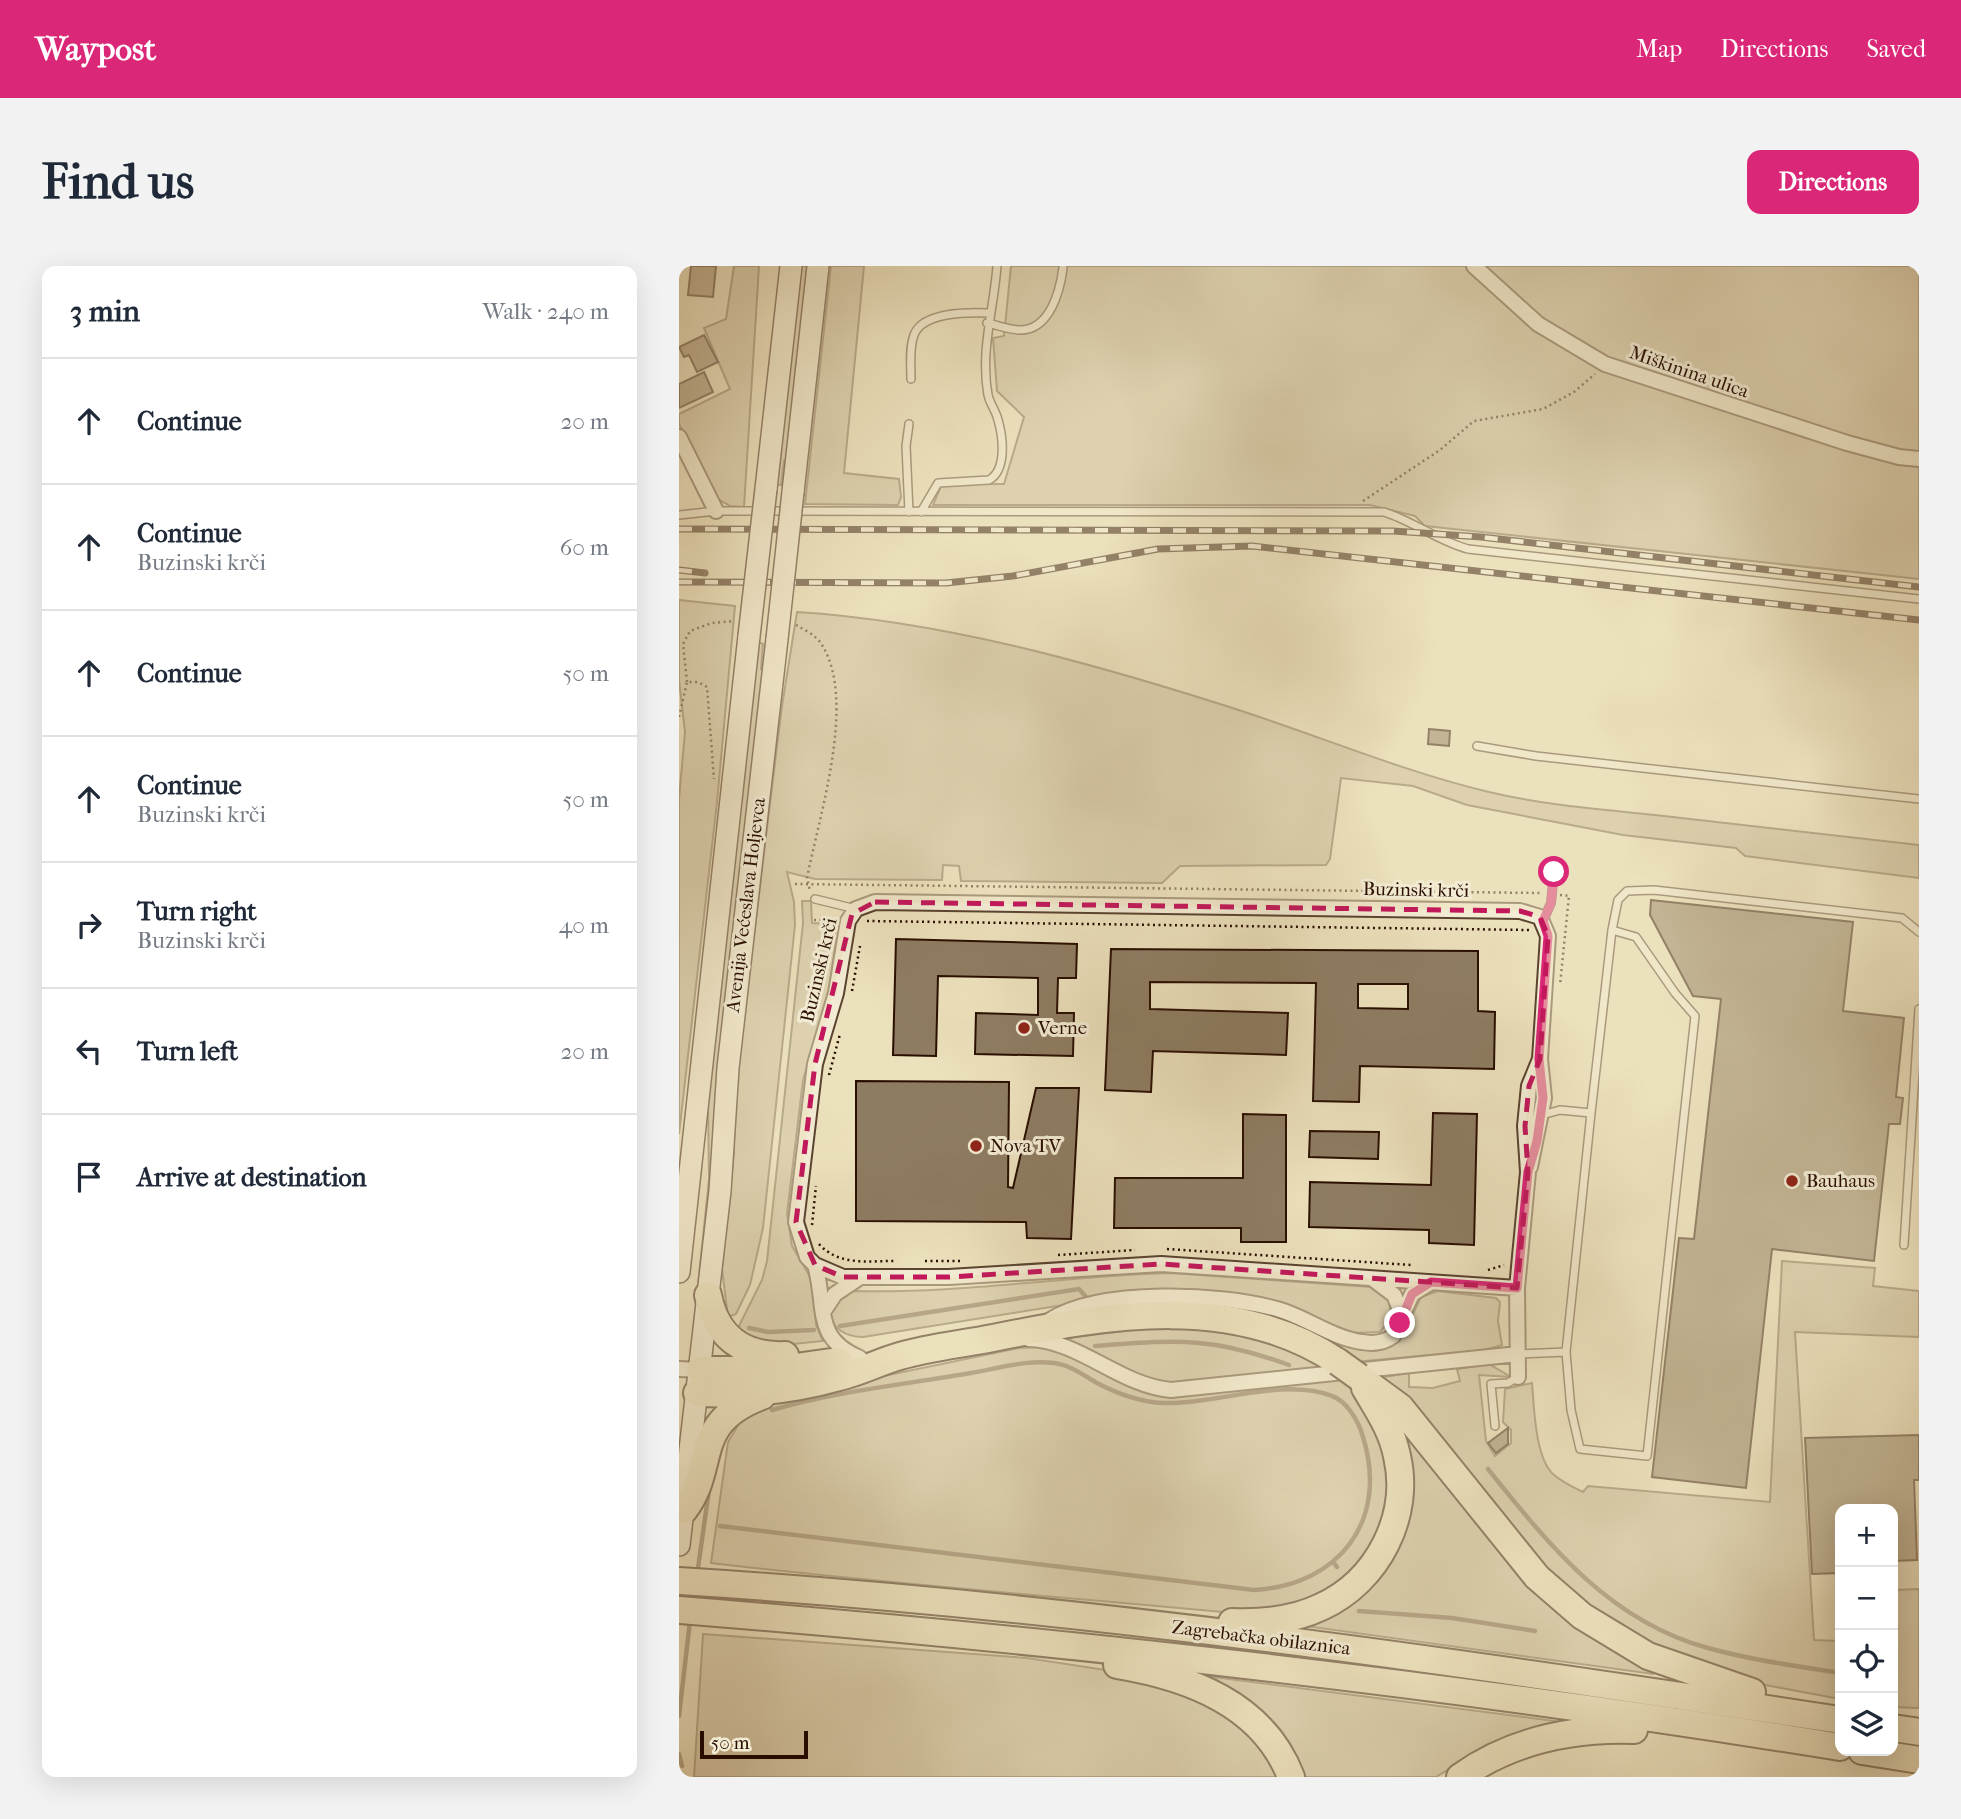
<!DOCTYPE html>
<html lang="en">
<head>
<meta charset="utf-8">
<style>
  :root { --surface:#fff; --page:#f2f2f3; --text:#1f2937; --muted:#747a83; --line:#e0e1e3; --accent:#db2777 }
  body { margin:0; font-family:"IM FELL French Canon",serif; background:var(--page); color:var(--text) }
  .controls { position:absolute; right:21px; bottom:21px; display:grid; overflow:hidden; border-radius:14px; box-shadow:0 7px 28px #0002 }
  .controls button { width:63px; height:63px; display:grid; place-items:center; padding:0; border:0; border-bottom:2px solid var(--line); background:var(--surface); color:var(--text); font:35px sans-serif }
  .scale { position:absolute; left:21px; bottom:18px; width:108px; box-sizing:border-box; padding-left:7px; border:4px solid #290e00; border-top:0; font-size:19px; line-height:24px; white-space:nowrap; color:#290e00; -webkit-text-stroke:5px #f3ecd4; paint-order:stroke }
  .stop { position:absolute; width:21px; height:21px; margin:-16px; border:5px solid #db2777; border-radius:50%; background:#fff }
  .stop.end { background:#db2777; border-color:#fff; box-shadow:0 2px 7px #0008 }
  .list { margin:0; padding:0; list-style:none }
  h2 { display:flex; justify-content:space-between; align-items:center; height:91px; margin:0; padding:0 28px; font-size:30px }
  h2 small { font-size:23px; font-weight:400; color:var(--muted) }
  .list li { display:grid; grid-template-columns:46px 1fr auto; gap:21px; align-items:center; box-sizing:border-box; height:126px; padding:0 28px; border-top:2px solid var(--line) }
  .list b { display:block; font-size:26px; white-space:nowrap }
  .list p { margin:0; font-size:23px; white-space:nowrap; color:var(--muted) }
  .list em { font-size:23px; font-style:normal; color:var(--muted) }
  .icon { flex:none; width:38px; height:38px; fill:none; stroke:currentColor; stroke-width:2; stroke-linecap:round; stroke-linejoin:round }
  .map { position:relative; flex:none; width:1240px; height:1511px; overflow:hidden; border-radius:14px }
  header { display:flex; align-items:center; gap:42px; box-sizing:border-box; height:98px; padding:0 35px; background:var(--accent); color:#fff }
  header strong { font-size:33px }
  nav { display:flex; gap:38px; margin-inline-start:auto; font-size:24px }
  .intro { display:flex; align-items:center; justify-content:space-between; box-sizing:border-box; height:168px; padding:0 42px }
  h1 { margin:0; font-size:49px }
  .button { padding:18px 32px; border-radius:14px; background:var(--accent); color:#fff; font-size:24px; font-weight:700 }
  main { display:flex; gap:42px; padding:0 42px }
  aside { flex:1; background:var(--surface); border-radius:14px; box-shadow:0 7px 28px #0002 }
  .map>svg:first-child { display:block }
  .green { fill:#cbbd9d; stroke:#7a664e; stroke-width:2 }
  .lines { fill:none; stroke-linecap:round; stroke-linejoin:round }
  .stream { stroke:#76614b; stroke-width:4.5 }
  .building { fill:#8e7c62; stroke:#290e00; stroke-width:2; fill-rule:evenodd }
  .lane-casing { stroke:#5a432f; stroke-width:10 }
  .street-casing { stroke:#5a432f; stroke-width:18 }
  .secondary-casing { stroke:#290e00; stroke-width:24 }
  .highway-casing { stroke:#290e00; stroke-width:30 }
  .path { stroke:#290e00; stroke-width:2.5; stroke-dasharray:2 3.5; stroke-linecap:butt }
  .lane { stroke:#f3ecd4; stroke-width:7 }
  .street { stroke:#f3ecd4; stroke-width:14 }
  .secondary { stroke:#f3ecd4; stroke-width:21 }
  .highway { stroke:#ece1bd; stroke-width:26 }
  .rail-casing { stroke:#290e00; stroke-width:7 }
  .rail { stroke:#f3ecd4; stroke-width:4.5; stroke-dasharray:13; stroke-linecap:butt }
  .secondary-bridge-casing { stroke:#290e00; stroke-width:24; stroke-linecap:butt }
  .highway-bridge-casing { stroke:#290e00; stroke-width:30; stroke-linecap:butt }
  .secondary-bridge { stroke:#f3ecd4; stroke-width:21 }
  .highway-bridge { stroke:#ece1bd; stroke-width:26 }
  .route { stroke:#db2777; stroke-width:9 }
  .marked { fill:none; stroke:#c2185b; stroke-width:5; stroke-dasharray:14 9; stroke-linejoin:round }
  .poi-dot { fill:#8f2418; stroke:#f3ecd4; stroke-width:2.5 }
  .labels { text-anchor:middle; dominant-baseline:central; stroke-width:6; stroke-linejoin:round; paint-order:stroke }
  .street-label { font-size:19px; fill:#290e00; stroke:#f3ecd4 }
  .poi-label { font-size:19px; fill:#290e00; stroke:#f3ecd4; text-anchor:start }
</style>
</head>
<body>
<header>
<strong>Waypost</strong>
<nav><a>Map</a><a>Directions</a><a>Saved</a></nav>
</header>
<div class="intro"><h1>Find us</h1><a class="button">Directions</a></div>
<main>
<aside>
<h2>3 min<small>Walk · 240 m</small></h2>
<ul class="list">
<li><svg class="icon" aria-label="ahead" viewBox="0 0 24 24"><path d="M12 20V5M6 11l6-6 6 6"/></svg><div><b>Continue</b></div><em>20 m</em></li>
<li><svg class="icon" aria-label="ahead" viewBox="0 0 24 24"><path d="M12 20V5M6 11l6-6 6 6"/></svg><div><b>Continue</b><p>Buzinski krči</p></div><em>60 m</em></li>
<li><svg class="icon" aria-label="ahead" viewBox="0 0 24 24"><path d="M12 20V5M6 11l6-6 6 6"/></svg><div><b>Continue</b></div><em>50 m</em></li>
<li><svg class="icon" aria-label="ahead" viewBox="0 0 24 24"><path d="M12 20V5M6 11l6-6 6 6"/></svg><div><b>Continue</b><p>Buzinski krči</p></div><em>50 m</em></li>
<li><svg class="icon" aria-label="right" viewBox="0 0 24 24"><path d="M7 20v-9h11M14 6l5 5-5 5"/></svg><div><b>Turn right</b><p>Buzinski krči</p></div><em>40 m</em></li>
<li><svg class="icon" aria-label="left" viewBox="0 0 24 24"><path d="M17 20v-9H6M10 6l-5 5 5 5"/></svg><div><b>Turn left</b></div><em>20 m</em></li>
<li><svg class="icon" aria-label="arrive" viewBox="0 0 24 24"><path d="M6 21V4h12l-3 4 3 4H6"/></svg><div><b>Arrive at destination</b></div></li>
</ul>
</aside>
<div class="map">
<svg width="1240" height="1511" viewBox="0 0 1240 1511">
  <rect width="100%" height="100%" fill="#ece1bd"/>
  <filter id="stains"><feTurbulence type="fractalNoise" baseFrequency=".00286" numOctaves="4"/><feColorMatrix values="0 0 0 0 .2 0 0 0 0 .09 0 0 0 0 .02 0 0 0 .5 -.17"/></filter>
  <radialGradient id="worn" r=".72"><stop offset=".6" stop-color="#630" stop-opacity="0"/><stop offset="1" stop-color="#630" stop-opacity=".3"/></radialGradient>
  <!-- green -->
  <path class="green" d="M55 0H80L65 241 51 240 39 233 0 158V148L51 123 25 62 47 53Z
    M120 0H132L109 193 105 195 102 219 95 218Z
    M152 0H185L165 207 220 213 222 231 219 239 126 238Z
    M332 0H1240V313L746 260 736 250 691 239H254L263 218H325L345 151 318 125 314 72 325 70Z
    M0 334 56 340 38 536 0 868V533L6 466 0 414Z
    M118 346C261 355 405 395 541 438 631 466 718 504 810 526 864 539 920 543 976 549 1064 559 1152 569 1240 579V612L1066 590 1057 582 944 569 788 539 734 520 662 512 651 593 647 599 501 600 483 617 282 615 280 600 264 599 263 614 136 613 108 606 115 636 116 659 84 962 71 1019 57 1048 49 1051 43 1003 55 886 56 823 103 440Z
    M78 375 84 378 82 403 85 404 17 1068H14L30 913 29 834Z
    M123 635H132L133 657 155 658 157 675 150 723 124 814 108 948 113 980 130 1009 135 1027 137 1059 144 1075 85 1081 62 1067 60 1060 83 1014 88 995 124 657Z
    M1103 995 1196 1002 1194 1020 1240 1025V1071L1116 1066 1135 1374 1161 1375V1433L1081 1418 1010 1400 897 1337 699 1112 730 1107V1121L754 1122 781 1115 778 1103 810 1098 832 1111 800 1109 807 1175 816 1190 832 1177V1164L824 1156 826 1123 853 1117C855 1141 856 1193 875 1209 883 1216 894 1221 904 1226L909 1220 1091 1236Z
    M491 1007 692 1021 709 1032 713 1052 701 1066 674 1067 613 1042 555 1028 520 1024 460 1027 184 1071C146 1071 141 1032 174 1025 280 1028 385 1010 491 1007Z
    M759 1025 817 1032 821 1036 819 1055 823 1079 805 1084 675 1096 531 1038 600 1051 679 1083 697 1085 716 1077 725 1067 742 1031Z
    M508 1057 579 1070 648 1100 497 1118 471 1115 381 1073Z
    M363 1081C408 1093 442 1123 488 1131L666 1113 698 1150 716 1229 684 1300 620 1342 564 1348C387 1331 206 1318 32 1297L49 1176 61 1156 98 1132 340 1082Z
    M722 1161C801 1256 857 1354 975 1404L974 1408 626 1360 693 1318Z
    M1240 1323V1442L1214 1441V1324Z
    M24 1368 348 1392 446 1407 555 1446 607 1511H15Z
    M534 1411 883 1456 834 1468 808 1479 757 1511H624C617 1476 591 1448 562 1428 553 1422 542 1418 534 1411Z"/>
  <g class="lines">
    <!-- stream -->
    <path class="stream" d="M161 1060 400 1023 407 1031
      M70 1062 89 1066 135 1064
      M416 1080C498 1074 531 1070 610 1099
      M809 1203C870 1279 930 1355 1029 1382 1072 1394 1117 1400 1161 1407
      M41 1260 575 1324C661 1319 710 1254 684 1171 680 1156 668 1135 653 1130 603 1111 536 1139 484 1137 462 1136 437 1127 418 1117 404 1109 391 1099 375 1097 346 1093 314 1104 286 1108 221 1119 155 1126 93 1144
      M654 1296 658 1301
      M18 1309 30 1224
      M680 1345 773 1352 856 1365
      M1214 1416H1215
      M0 1450 11 1355
      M0 1488 3 1500"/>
  </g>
  <!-- building -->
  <path class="building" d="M12 0H37L34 31 9 29Z
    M25 69 39 96 18 106 10 89 5 91 0 81Z
    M25 106 34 126 0 142V118Z
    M750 463 771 465 770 480 749 478Z
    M972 634 1174 656 1164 745 1225 752 1217 831 1224 832 1221 858H1210L1195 995 1093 983 1067 1222 973 1211 1000 972 1015 973 1042 733 1014 730 971 649Z
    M217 673 398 678 397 712H379L378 747H395L394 790 296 788 297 747 359 749V712L259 710 257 790 214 789Z
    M432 683 799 685V745L816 746 815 803 681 800 680 836 634 835 637 717 471 716V743L609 747 607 789 474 785 472 826 426 824ZM679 718H729V743L679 742Z
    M177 815 330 816 329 921 334 922 357 822H400L392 973 348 972 347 956 177 955Z
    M754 847 798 848 795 979 750 977V964L630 961 631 916 752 919Z
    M564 848 607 849V976H562V962H435L436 912H564Z
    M631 865 700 866 699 893 630 891Z
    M829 1162V1178L817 1187 809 1177Z
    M1240 1169V1214H1235L1238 1294 1214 1295V1243H1161V1307L1133 1308 1126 1172Z"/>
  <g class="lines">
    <defs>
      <path id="lane" d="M308 57C318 59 331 64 341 64 371 64 381 25 384 2
        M232 113C232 100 230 82 235 69 243 46 289 46 310 47
        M230 158 227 180 230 246
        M242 246 259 217 310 214C328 204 324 171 319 154 317 145 311 138 309 129 301 84 315 43 318 0
        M0 249 37 245 705 246C734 255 759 275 789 283L1240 333
        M798 480 857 490 1240 533
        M136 633 177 643
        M864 655 872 637 875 606
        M912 847 933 664 939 634 948 625 975 624 1223 652 1240 666
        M1225 979 1240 743
        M887 1086 892 1144 901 1183 968 1190 1016 750 996 727 957 671 933 664
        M839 1088 887 1086 912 847 881 844 863 849
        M816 1160 812 1118 829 1117 839 1111"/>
      <path id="street" d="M795 0 859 58 926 98 1168 177 1220 191 1240 193
        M0 171 37 245
        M851 901 865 832 861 793
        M136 999C148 1040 133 1072 181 1092
        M695 1014 715 1029 723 1048
        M838 1022 482 998 270 1011H164L136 999 128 991 117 956 136 798 157 727 169 655 177 643 196 636 841 645 861 651 869 670 861 793 850 820 846 860 849 906 838 1022 839 1111
        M144 1046 156 1028 180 1012
        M371 1054C422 1022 541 1027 598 1043 627 1051 653 1072 683 1076 694 1078 705 1077 714 1070L733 1028 751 1017
        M349 1073C401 1074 439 1119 492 1124L839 1088
        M0 1103 21 1104"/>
      <path id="secondary" d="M87 223 112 0
        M114 226 139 0
        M0 1006 70 370
        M0 1279 41 925 49 802 98 373"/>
      <path id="highway" d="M29 1029C37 1071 64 1091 106 1089
        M21 1104H95L159 1095
        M680 1111 721 1141 858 1311 903 1350 969 1390 1073 1426
        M18 1127C66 1129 114 1124 160 1111 181 1106 200 1096 221 1090 251 1081 284 1078 314 1072 429 1049 555 1026 659 1096
        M5 1244C39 1200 10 1157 83 1130
        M0 1315C389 1339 776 1395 1161 1454
        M0 1344C389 1375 776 1419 1161 1481
        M553 1356C583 1357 615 1354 642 1341 699 1315 732 1250 718 1190 713 1164 699 1144 686 1122
        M438 1399C510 1411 584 1438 612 1511
        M1214 1462 1240 1466
        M1183 1485 1240 1494
        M781 1511C832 1475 893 1462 955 1464"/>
    </defs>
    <!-- lane casing -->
    <use href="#lane" class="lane-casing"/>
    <!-- street casing -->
    <use href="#street" class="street-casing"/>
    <!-- secondary casing -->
    <use href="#secondary" class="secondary-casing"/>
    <!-- highway casing -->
    <use href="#highway" class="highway-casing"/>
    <!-- path -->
    <path class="path" d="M684 235 761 184 795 155 864 143 895 126 916 108
      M117 359C126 364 138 370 143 379 178 435 140 550 128 612L131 625
      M8 416 4 378 11 365 33 357 55 355
      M0 451 8 416H19L28 421 35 513
      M116 618 861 627
      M881 629 890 630 881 719
      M135 654H157
      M188 655 850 664
      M173 725 181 680
      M150 809 161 768
      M133 959 137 920
      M140 978C160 1000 188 995 215 995
      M488 983 732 999
      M379 989 456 984
      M246 995H282
      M809 1004 825 999"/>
    <!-- lane -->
    <use href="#lane" class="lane"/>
    <!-- street -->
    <use href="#street" class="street"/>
    <!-- secondary -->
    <use href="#secondary" class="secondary"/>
    <!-- highway -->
    <use href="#highway" class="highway"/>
    <defs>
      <path id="rail" d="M0 263 714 265 802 271 1240 321
        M0 304 26 307
        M0 316 267 317 334 310 479 283 573 280 1240 354"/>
    </defs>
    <!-- rail casing -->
    <use href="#rail" class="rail-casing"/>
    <!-- rail -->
    <use href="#rail" class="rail"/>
    <defs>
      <path id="secondary-bridge" d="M70 370 87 223
        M98 373 114 226"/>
      <path id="highway-bridge" d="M659 1096 680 1111"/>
    </defs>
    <!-- secondary-bridge casing -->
    <use href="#secondary-bridge" class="secondary-bridge-casing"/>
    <!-- highway-bridge casing -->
    <use href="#highway-bridge" class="highway-bridge-casing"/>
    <!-- secondary-bridge -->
    <use href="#secondary-bridge" class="secondary-bridge"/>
    <!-- highway-bridge -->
    <use href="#highway-bridge" class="highway-bridge"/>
  </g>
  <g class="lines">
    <!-- route -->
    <path class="route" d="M721 1057 733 1028 752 1016 838 1022 849 906 858 875 864 832 860 793 869 670 864 655 872 637 875 606"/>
  </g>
  <!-- marked area -->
  <path d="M0 0H1240V1511H0ZM196 636 841 645 861 651 869 670 861 793 850 820 846 860 849 906 838 1022 482 998 270 1011H164L136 999 117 956 136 798 173 648Z" fill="#ece1bd" fill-opacity=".55" fill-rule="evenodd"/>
  <path class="marked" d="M196 636 841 645 861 651 869 670 861 793 850 820 846 860 849 906 838 1022 482 998 270 1011H164L136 999 117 956 136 798 173 648Z"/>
  <!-- markers -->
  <g class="poi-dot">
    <circle cx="345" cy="762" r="7"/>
    <circle cx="297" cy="880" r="7"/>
    <circle cx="1113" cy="915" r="7"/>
  </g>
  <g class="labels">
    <!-- street labels -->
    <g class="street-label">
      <text transform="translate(1010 106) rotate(19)">Miškinina ulica</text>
      <text transform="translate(737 624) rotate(1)">Buzinski krči</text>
      <text transform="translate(67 639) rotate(-83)">Avenija Većeslava Holjevca</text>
      <text transform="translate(140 704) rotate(-77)">Buzinski krči</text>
      <text transform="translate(582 1372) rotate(7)">Zagrebačka obilaznica</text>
    </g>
    <!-- poi labels -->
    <g class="poi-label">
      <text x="359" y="762">Verne</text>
      <text x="311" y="880">Nova TV</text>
      <text x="1127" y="915">Bauhaus</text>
    </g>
  </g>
  <rect width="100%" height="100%" filter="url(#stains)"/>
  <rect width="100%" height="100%" fill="url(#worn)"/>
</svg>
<div class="controls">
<button>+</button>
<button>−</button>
<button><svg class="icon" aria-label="locate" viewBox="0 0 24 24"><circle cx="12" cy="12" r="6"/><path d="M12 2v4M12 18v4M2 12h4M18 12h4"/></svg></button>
<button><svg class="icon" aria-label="layers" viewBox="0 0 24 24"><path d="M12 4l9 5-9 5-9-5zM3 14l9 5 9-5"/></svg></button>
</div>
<div class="scale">50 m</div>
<div class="stop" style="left:875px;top:606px"></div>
<div class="stop end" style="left:721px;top:1057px"></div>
</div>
</main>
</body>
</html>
